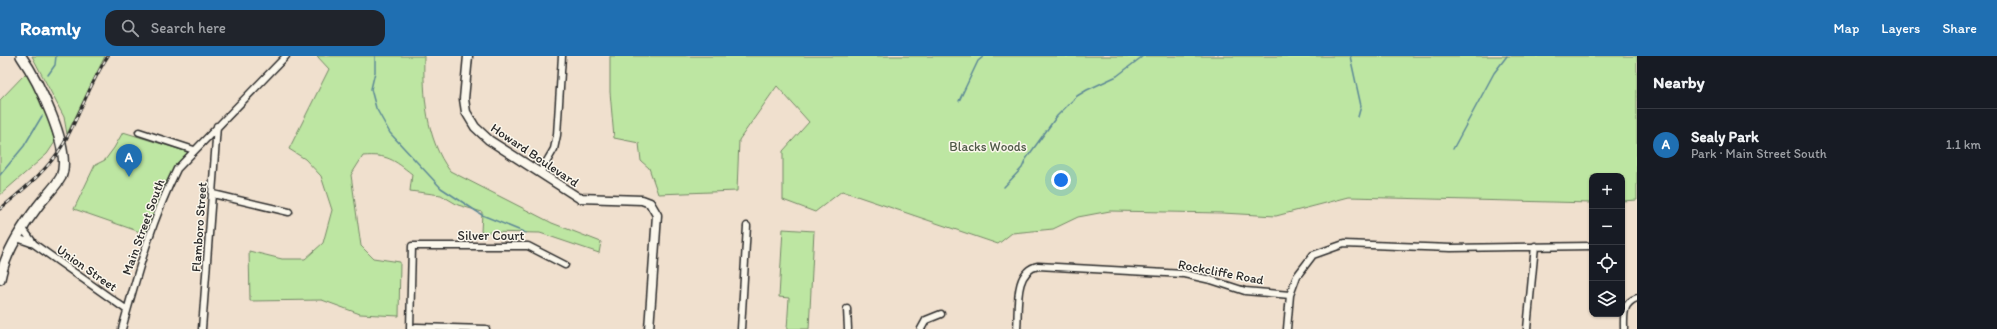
<!DOCTYPE html>
<html lang="en">
<head>
<meta charset="utf-8">
<style>
  :root { --surface:#171b24; --page:#20242c; --text:#f1f3f6; --muted:#9ea1a6; --line:#363941; --accent:#1f6fb2 }
  body { margin:0; font-family:Itim,sans-serif; background:var(--page); color:var(--text) }
  .controls { position:absolute; right:12px; bottom:12px; display:grid; overflow:hidden; border-radius:8px; box-shadow:0 1px 3px #0004 }
  .controls button { width:36px; height:36px; display:grid; place-items:center; padding:0; border:0; border-bottom:1px solid var(--line); background:var(--surface); color:var(--text); font:20px sans-serif }
  .you { position:absolute; left:1061px; top:124px; width:14px; height:14px; margin:-10px; border:3px solid #fff; border-radius:50%; background:#1a73e8; box-shadow:0 0 0 6px #1a73e833 }
  .badge { display:grid; place-items:center; width:26px; height:26px; border-radius:50%; background:var(--accent); color:#fff; font-size:13px; font-weight:700 }
  .pin { position:absolute; translate:-50% -33px; filter:drop-shadow(0 1px 2px #0008) }
  .pin::after { content:''; position:absolute; top:21px; width:14px; height:12px; background:inherit; clip-path:polygon(0 0,100% 0,50% 100%) }
  .list { margin:0; padding:0; list-style:none }
  h2 { display:flex; justify-content:space-between; align-items:center; height:52px; margin:0; padding:0 16px; font-size:17px }
  h2 small { font-size:13px; font-weight:400; color:var(--muted) }
  .list li { display:grid; grid-template-columns:26px 1fr auto; gap:12px; align-items:center; box-sizing:border-box; height:72px; padding:0 16px; border-top:1px solid var(--line) }
  .list b { display:block; font-size:15px; white-space:nowrap }
  .list p { margin:0; font-size:13px; white-space:nowrap; color:var(--muted) }
  .list em { font-size:13px; font-style:normal; color:var(--muted) }
  .icon { flex:none; width:22px; height:22px; fill:none; stroke:currentColor; stroke-width:2; stroke-linecap:round; stroke-linejoin:round }
  .map { position:relative; flex:none; width:1637px; height:273px; overflow:hidden }
  header { display:flex; align-items:center; gap:24px; box-sizing:border-box; height:56px; padding:0 20px; background:var(--accent); color:#fff }
  header strong { font-size:19px }
  nav { display:flex; gap:22px; margin-inline-start:auto; font-size:14px }
  .search { width:280px; height:36px; background:var(--page); display:flex; align-items:center; gap:10px; box-sizing:border-box; padding:0 14px; border-radius:12px; color:var(--muted); font-size:15px }
  main { display:flex }
  aside { flex:1; background:var(--surface) }
  .map>svg:first-child { display:block }
  .green { fill:#bde6a2; stroke:#748866 }
  .lines { fill:none; stroke-linecap:round; stroke-linejoin:round }
  .stream { stroke:#5d8996; stroke-width:1.5 }
  .minor-casing { stroke:#2b2b2b; stroke-width:9 }
  .tertiary-casing { stroke:#2b2b2b; stroke-width:11 }
  .secondary-casing { stroke:#2b2b2b; stroke-width:12 }
  .minor { stroke:#fbf7ec; stroke-width:6 }
  .tertiary { stroke:#fbf7ec; stroke-width:8 }
  .secondary { stroke:#fbf7ec; stroke-width:9 }
  .rail-casing { stroke:#2b2b2b; stroke-width:3 }
  .rail { stroke:#fbf7ec; stroke-width:1.5; stroke-dasharray:4.5; stroke-linecap:butt }
  .labels { text-anchor:middle; dominant-baseline:central; stroke-width:3; stroke-linejoin:round; paint-order:stroke }
  .park-label { font-size:13px; fill:#505a49; stroke:#fbf7ec }
  .street-label { font-size:13px; fill:#2b2b2b; stroke:#fbf7ec }
</style>
</head>
<body>
<header>
<strong>Roamly</strong>
<div class="search"><svg class="icon" aria-label="search" viewBox="0 0 24 24"><circle cx="10" cy="10" r="6"/><path d="M15 15l6 6"/></svg>Search here</div>
<nav><a>Map</a><a>Layers</a><a>Share</a></nav>
</header>
<main>
<div class="map">
<svg width="1637" height="273" viewBox="0 0 1637 273">
  <rect width="100%" height="100%" fill="#f0e0ce"/>
  <filter id="ink" filterUnits="userSpaceOnUse"><feTurbulence type="fractalNoise" baseFrequency=".025" numOctaves="2"/><feDisplacementMap in="SourceGraphic" scale="8" xChannelSelector="R" yChannelSelector="G"/><feConvolveMatrix kernelMatrix="1 2 1 2 8 2 1 2 1" color-interpolation-filters="sRGB"/></filter>
  <g filter="url(#ink)">
    <!-- green -->
    <path class="green" d="M32 0H105L67 78 64 61Z
      M317 0H424C423 39 426 83 450 115L552 167 601 186 599 197 540 177 481 176 482 156 458 149 441 139 410 135 412 118C394 104 387 98 363 100L351 119 361 190 373 202 400 206 399 260 360 258 322 244 250 245 249 195 282 203H305L323 187 332 154 321 120 305 103 289 93 329 13Z
      M610 0H1637V144L1622 145V120H1592V147L1349 141 1276 160 1222 157 1110 155 1078 161 1053 173 1012 177 998 188 842 135 815 156 783 144V95L809 66 777 30 739 84 737 135 658 138 649 112 641 105 639 87 614 82 610 36Z
      M26 17C40 39 48 61 55 86L47 98 0 139V44Z
      M123 76 188 96C166 121 158 148 146 178L74 153 95 109 105 104 114 92Z
      M783 173 814 175 809 273H787L789 242 779 241Z"/>
    <g class="lines">
      <!-- stream -->
      <path class="stream" d="M375 0V16L371 33 376 52 390 77 441 132 482 159 526 177
        M1350 0 1361 50 1358 61
        M48 19 55 9 56 0
        M959 45 978 5 984 0
        M1453 93 1494 17 1507 0
        M0 119 24 90 42 60
        M1004 131 1022 112 1026 103 1057 60 1077 40 1087 34 1117 20 1143 0"/>
      <defs>
        <path id="minor" d="M139 76 194 94
          M540 117 554 93 557 79 562 0
          M213 138 289 156
          M23 173 34 188
          M17 182 34 188 127 254
          M847 253 848 273
          M122 273C137 219 152 163 177 113L286 0
          M202 273 217 70
          M410 273 412 190H528L565 209
          M414 273 416 271 486 273
          M741 273 747 170
          M921 273 926 264 941 258
          M1017 273C1019 253 1013 215 1038 210L1184 218 1211 224 1245 235 1290 239
          M1287 273 1290 239 1297 220 1313 199 1344 188 1451 192 1591 190
          M1527 273 1535 190
          M1624 273C1624 260 1622 247 1637 242"/>
        <path id="tertiary" d="M468 0 464 43 466 56 475 71 489 84 579 142 642 144 650 147 657 159 649 273"/>
        <path id="secondary" d="M0 223C5 197 22 171 38 150 45 140 55 132 61 121 73 94 37 23 21 0"/>
      </defs>
      <!-- minor casing -->
      <use href="#minor" class="minor-casing"/>
      <!-- tertiary casing -->
      <use href="#tertiary" class="tertiary-casing"/>
      <!-- secondary casing -->
      <use href="#secondary" class="secondary-casing"/>
      <!-- minor -->
      <use href="#minor" class="minor"/>
      <!-- tertiary -->
      <use href="#tertiary" class="tertiary"/>
      <!-- secondary -->
      <use href="#secondary" class="secondary"/>
      <defs>
        <path id="rail" d="M0 153C24 133 48 114 64 87 80 59 90 27 108 0"/>
      </defs>
      <!-- rail casing -->
      <use href="#rail" class="rail-casing"/>
      <!-- rail -->
      <use href="#rail" class="rail"/>
    </g>
  </g>
  <g class="labels">
    <!-- park labels -->
    <g class="park-label">
      <text x="988" y="90">Blacks Woods</text>
    </g>
    <!-- street labels -->
    <g class="street-label">
      <text transform="translate(535 99) rotate(34)">Howard Boulevard</text>
      <text transform="translate(143 171) rotate(-70)">Main Street South</text>
      <text transform="translate(199 171) rotate(-86)">Flamboro Street</text>
      <text x="491" y="179">Silver Court</text>
      <text transform="translate(87 212) rotate(35)">Union Street</text>
      <text transform="translate(1221 216) rotate(11)">Rockcliffe Road</text>
    </g>
  </g>
</svg>
<div class="controls">
<button>+</button>
<button>−</button>
<button><svg class="icon" aria-label="locate" viewBox="0 0 24 24"><circle cx="12" cy="12" r="6"/><path d="M12 2v4M12 18v4M2 12h4M18 12h4"/></svg></button>
<button><svg class="icon" aria-label="layers" viewBox="0 0 24 24"><path d="M12 4l9 5-9 5-9-5zM3 14l9 5 9-5"/></svg></button>
</div>
<div class="you"></div>
<div class="pin badge" style="left:129px;top:121px">A</div>
</div>
<aside>
<h2>Nearby<small></small></h2>
<ul class="list">
<li><span class="badge">A</span><div><b>Sealy Park</b><p>Park · Main Street South</p></div><em>1.1 km</em></li>
</ul>
</aside>
</main>
</body>
</html>
